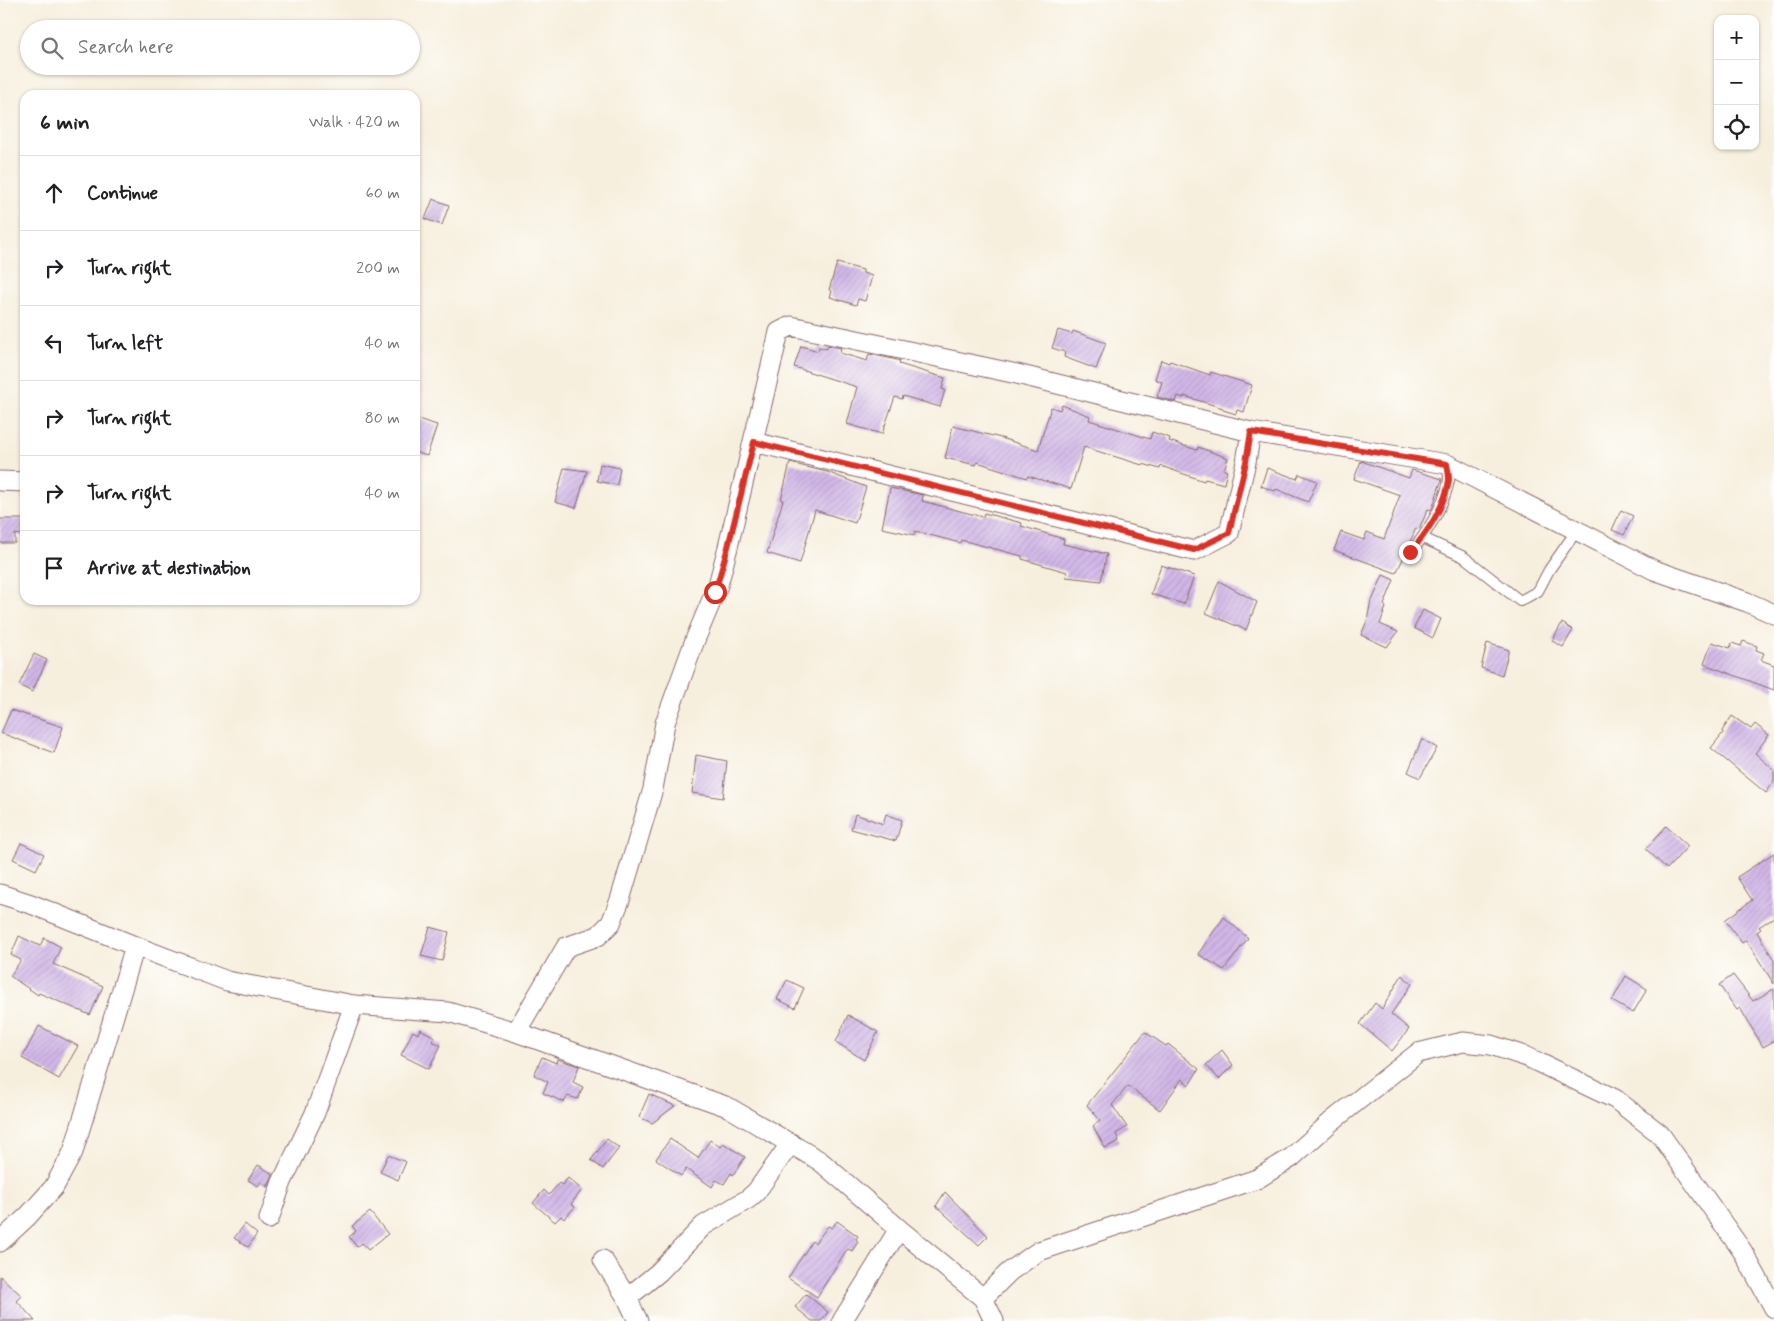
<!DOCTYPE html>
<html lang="en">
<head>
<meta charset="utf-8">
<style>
  :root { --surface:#fff; --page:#f6f6f6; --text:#202124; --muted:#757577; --line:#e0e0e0 }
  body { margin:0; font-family:Mynerve,sans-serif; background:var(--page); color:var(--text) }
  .controls { position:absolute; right:15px; top:15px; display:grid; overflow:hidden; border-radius:10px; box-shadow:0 1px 4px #0004 }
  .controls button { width:45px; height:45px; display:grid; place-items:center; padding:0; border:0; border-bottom:1px solid var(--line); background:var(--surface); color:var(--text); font:25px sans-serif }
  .stop { position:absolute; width:15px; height:15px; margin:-11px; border:4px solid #d93025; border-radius:50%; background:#fff }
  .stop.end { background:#d93025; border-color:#fff; box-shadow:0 1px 5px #0008 }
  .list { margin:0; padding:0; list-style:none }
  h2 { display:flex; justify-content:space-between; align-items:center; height:65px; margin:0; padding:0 20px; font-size:21px }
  h2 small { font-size:16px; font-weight:400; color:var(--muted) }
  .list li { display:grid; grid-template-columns:32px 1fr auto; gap:15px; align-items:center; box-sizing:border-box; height:75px; padding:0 20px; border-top:1px solid var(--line) }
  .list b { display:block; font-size:19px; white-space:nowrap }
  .list em { font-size:16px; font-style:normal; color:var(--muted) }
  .icon { flex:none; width:28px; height:28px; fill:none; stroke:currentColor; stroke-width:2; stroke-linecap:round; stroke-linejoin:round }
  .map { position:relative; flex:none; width:1774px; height:1321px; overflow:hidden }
  .search { position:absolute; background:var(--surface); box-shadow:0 1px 4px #0004; left:20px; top:20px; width:400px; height:55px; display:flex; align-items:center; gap:12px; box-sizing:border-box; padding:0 18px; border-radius:28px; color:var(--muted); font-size:19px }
  .panel { position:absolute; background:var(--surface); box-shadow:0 1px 4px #0004; left:20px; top:90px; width:400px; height:515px; border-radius:15px }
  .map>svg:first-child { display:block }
  .building { fill:url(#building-hatch) }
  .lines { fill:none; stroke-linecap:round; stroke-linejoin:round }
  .lane-casing { stroke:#87686a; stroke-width:12 }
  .street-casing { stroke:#87686a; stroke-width:21 }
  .lane { stroke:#fff; stroke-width:10 }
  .street { stroke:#fff; stroke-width:19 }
  .route { stroke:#d93025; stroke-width:6 }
</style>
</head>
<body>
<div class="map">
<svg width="1774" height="1321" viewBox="0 0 1774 1321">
  <defs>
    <pattern id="building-hatch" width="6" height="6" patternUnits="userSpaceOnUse" patternTransform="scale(1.25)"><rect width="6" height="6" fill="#d1b7e8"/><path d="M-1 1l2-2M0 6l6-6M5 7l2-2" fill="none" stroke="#b59dc7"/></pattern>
  </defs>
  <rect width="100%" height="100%" fill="#fdfcf7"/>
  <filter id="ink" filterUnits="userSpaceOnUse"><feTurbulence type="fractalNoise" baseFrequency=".02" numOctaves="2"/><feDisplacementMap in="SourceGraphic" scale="10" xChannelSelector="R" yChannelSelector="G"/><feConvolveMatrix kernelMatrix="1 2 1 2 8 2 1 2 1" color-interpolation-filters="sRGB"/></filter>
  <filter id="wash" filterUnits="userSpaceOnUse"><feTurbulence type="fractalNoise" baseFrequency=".0096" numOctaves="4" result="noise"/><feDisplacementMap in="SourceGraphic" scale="20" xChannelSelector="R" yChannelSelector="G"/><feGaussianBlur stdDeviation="1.12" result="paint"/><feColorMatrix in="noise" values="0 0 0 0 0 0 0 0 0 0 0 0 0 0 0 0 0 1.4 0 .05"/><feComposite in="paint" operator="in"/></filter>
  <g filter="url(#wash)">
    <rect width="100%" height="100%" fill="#f7efde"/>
    <g id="blocks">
      <!-- building -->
      <path class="building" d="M433 199 449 205 442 225 425 219Z
        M837 263 863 270V273L872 276 865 301 858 299 856 305 830 297 832 291 829 290Z
        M1058 330 1072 334 1073 331 1106 343 1096 369 1064 357 1065 352 1052 348Z
        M828 345 841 348 840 353 867 361 869 354 893 359 900 361 899 364 945 378 942 389 945 390 940 407 903 396 902 399 895 397 882 434 847 424 857 387 794 367 801 346 818 351 819 347 827 349Z
        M1161 360 1169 363 1170 361 1210 375 1211 372 1252 385 1244 412 1237 410 1236 414 1223 410V408L1184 396V398L1178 396 1176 402 1157 397 1162 382 1155 379Z
        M1062 405 1090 416 1089 420 1150 439 1152 432 1170 438 1169 441 1197 450 1198 447 1228 458 1224 470 1227 471 1224 484 1205 479 1204 481 1161 466 1160 469 1143 464 1142 465 1084 447 1071 489 1028 476 1027 478 977 462 976 465 945 458 953 426 1001 438 1038 450 1051 407 1060 410Z
        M415 418 437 425 427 456 415 452Z
        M1361 461 1409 478 1412 470 1442 479 1433 506 1431 510 1428 509 1419 529 1416 528 1410 542 1403 551 1404 557 1396 573 1334 550 1341 532 1364 540 1367 532 1384 539 1400 495 1354 479Z
        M790 463 827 472 866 487 855 523 815 510 800 563 767 553 783 500H781Z
        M600 464 620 468 617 485 597 481Z
        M564 468 587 471 576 508 555 502Z
        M1267 468 1297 479 1299 474 1317 481 1308 502 1276 489 1275 491 1261 486Z
        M890 488 923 495 922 501 983 517 984 513 1022 523 1021 526 1064 539 1063 544 1107 554 1101 581 1066 577 1067 572 1022 559V556L961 540 960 543 915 531V535L882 528Z
        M1621 510 1633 516 1624 535 1612 530Z
        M0 519H25V536L15 534V543H0Z
        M1161 565 1194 576 1184 604 1151 594Z
        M1383 575 1394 580 1384 605 1386 607 1380 624 1398 632 1387 647 1361 635 1367 621 1371 600 1372 601Z
        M1219 581 1257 602 1246 630 1206 613Z
        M1423 610 1441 619 1433 638 1414 628Z
        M1562 623 1573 630 1563 647 1552 641Z
        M1743 641 1757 646 1756 650 1764 653 1761 660 1774 665V690L1704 664 1712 642 1730 648 1732 643 1741 646Z
        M1487 643 1509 650 1502 675 1481 668Z
        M34 654 47 660 32 692 19 685Z
        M11 710 63 727 54 753 1 733Z
        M1732 716 1751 729 1755 724 1769 735 1755 753 1774 770V782L1766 793 1711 748 1723 733 1722 731Z
        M1422 739 1437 748 1420 778 1408 772Z
        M696 755 727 761 723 798 692 793Z
        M855 814 883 824 886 814 902 820 896 841 851 829Z
        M1666 826 1688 846 1667 869 1646 849Z
        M21 843 44 854 36 870 13 859Z
        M1774 853V917L1759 927 1761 929 1757 932 1774 960V984L1746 940 1742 943 1725 920 1752 900 1737 877Z
        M1224 917 1248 938 1224 970 1198 954Z
        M430 927 449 932 442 961 421 956Z
        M19 936 40 946 44 938 61 947 53 964 103 986 90 1015 39 993 38 995 10 976 21 960 11 955Z
        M1402 975 1412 984 1391 1014 1409 1029 1392 1051 1360 1024 1375 1003 1382 1009Z
        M1733 975 1753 1001 1774 989V1041L1763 1047 1740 1008 1737 1010 1719 985Z
        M1626 976 1647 989 1633 1013 1612 1001Z
        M787 980 804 988 795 1008 777 999Z
        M848 1015 878 1032 864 1060 836 1042Z
        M39 1026 78 1046 59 1079 22 1058Z
        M420 1029 435 1037 432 1041 441 1045 429 1069 401 1055 413 1031 418 1034Z
        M1145 1032 1166 1046 1168 1044 1199 1069 1189 1085 1182 1079 1160 1110 1128 1086 1112 1105 1127 1127 1116 1134 1119 1141 1105 1148 1093 1126 1100 1120 1087 1105Z
        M1222 1050 1233 1065 1219 1079 1206 1065Z
        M542 1057 556 1063 557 1059 579 1066 573 1082 583 1087 578 1099 568 1096 564 1102 543 1093 548 1082 534 1075Z
        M649 1094 675 1106 652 1123 639 1117Z
        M607 1139 619 1148 603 1169 591 1160Z
        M670 1139 698 1158 710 1140 720 1147 723 1143 745 1157 733 1175 731 1173 724 1184 716 1180 712 1187 686 1169 681 1176 656 1159Z
        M388 1155 406 1162 398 1180 380 1172Z
        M258 1165 273 1174 268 1187 261 1182 258 1186 248 1180Z
        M568 1178 582 1190 571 1204 575 1207 564 1219 561 1216 555 1222 533 1203 544 1190 549 1195 559 1183 562 1185Z
        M945 1192 988 1236 979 1245 936 1206Z
        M370 1212 388 1234 368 1250 362 1243 357 1247 349 1237 356 1231 352 1226Z
        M837 1221 858 1236 856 1239 858 1242 852 1251 848 1249 845 1252 817 1297 788 1278 812 1241 815 1243 828 1226 832 1228Z
        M245 1224 257 1234 248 1247 234 1238Z
        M0 1276 22 1296 17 1301 35 1321H0Z
        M806 1294 828 1312 821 1321H812L795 1307Z"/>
    </g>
  </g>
  <g filter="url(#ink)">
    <use href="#blocks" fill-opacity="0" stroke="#87686a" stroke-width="1"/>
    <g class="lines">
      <defs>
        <path id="lane" d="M1423 538 1464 557 1520 601 1538 591 1549 570 1577 530
          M1410 553C1426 535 1445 504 1449 480 1449 475 1448 469 1447 464"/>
        <path id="street" d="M754 442 1194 551 1229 533 1246 462 1251 432
          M0 481 25 482
          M0 894 31 904 135 946 227 981 354 1005 448 1012 516 1032 728 1107 820 1161 899 1229 983 1298 994 1321
          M516 1032 566 947 598 936 611 923 620 900 653 789 665 723 695 640 718 585 728 547 779 332 791 326 1017 374 1251 432 1447 464 1654 570 1747 602 1774 614
          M269 1219 282 1182 315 1113 354 1005
          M0 1242 28 1216 54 1187 73 1152 135 946
          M603 1260 627 1298 638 1321
          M627 1298 659 1272 703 1226 748 1199 756 1192 791 1143
          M983 1298 1009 1272 1039 1251 1257 1179 1291 1158 1332 1121 1418 1053 1463 1042 1491 1045 1527 1057 1615 1099 1660 1134 1743 1252 1774 1308
          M842 1321 899 1229"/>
      </defs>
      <!-- lane casing -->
      <use href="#lane" class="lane-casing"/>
      <!-- street casing -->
      <use href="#street" class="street-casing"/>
      <!-- lane -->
      <use href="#lane" class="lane"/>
      <!-- street -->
      <use href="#street" class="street"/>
    </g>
  </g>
  <g class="lines" filter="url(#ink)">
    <!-- route -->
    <path class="route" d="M715 592 728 547 754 442 1194 550 1229 533 1246 462 1251 432 1447 464C1448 469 1449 475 1449 480 1446 504 1426 535 1410 552"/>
  </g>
</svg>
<div class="controls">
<button>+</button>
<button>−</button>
<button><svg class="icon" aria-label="locate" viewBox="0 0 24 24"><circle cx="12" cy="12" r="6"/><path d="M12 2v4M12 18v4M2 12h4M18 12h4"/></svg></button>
</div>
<div class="stop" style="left:715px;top:592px"></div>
<div class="stop end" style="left:1410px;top:552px"></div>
<div class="search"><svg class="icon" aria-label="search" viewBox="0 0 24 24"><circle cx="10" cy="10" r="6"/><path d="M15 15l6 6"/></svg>Search here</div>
<section class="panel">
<h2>6 min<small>Walk · 420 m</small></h2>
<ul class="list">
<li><svg class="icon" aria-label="ahead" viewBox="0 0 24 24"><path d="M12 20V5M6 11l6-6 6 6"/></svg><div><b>Continue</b></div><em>60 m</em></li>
<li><svg class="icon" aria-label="right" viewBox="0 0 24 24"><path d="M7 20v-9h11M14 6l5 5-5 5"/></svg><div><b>Turn right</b></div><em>200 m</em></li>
<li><svg class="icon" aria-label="left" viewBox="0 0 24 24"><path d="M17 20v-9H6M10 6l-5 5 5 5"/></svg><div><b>Turn left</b></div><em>40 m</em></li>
<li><svg class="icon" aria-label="right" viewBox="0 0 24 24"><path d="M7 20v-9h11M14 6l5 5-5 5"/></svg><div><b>Turn right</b></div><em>80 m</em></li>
<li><svg class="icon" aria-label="right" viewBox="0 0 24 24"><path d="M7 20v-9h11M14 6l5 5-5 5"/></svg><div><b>Turn right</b></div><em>40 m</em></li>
<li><svg class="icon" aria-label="arrive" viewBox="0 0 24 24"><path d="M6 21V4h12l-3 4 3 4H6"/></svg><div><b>Arrive at destination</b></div></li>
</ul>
</section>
</div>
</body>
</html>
